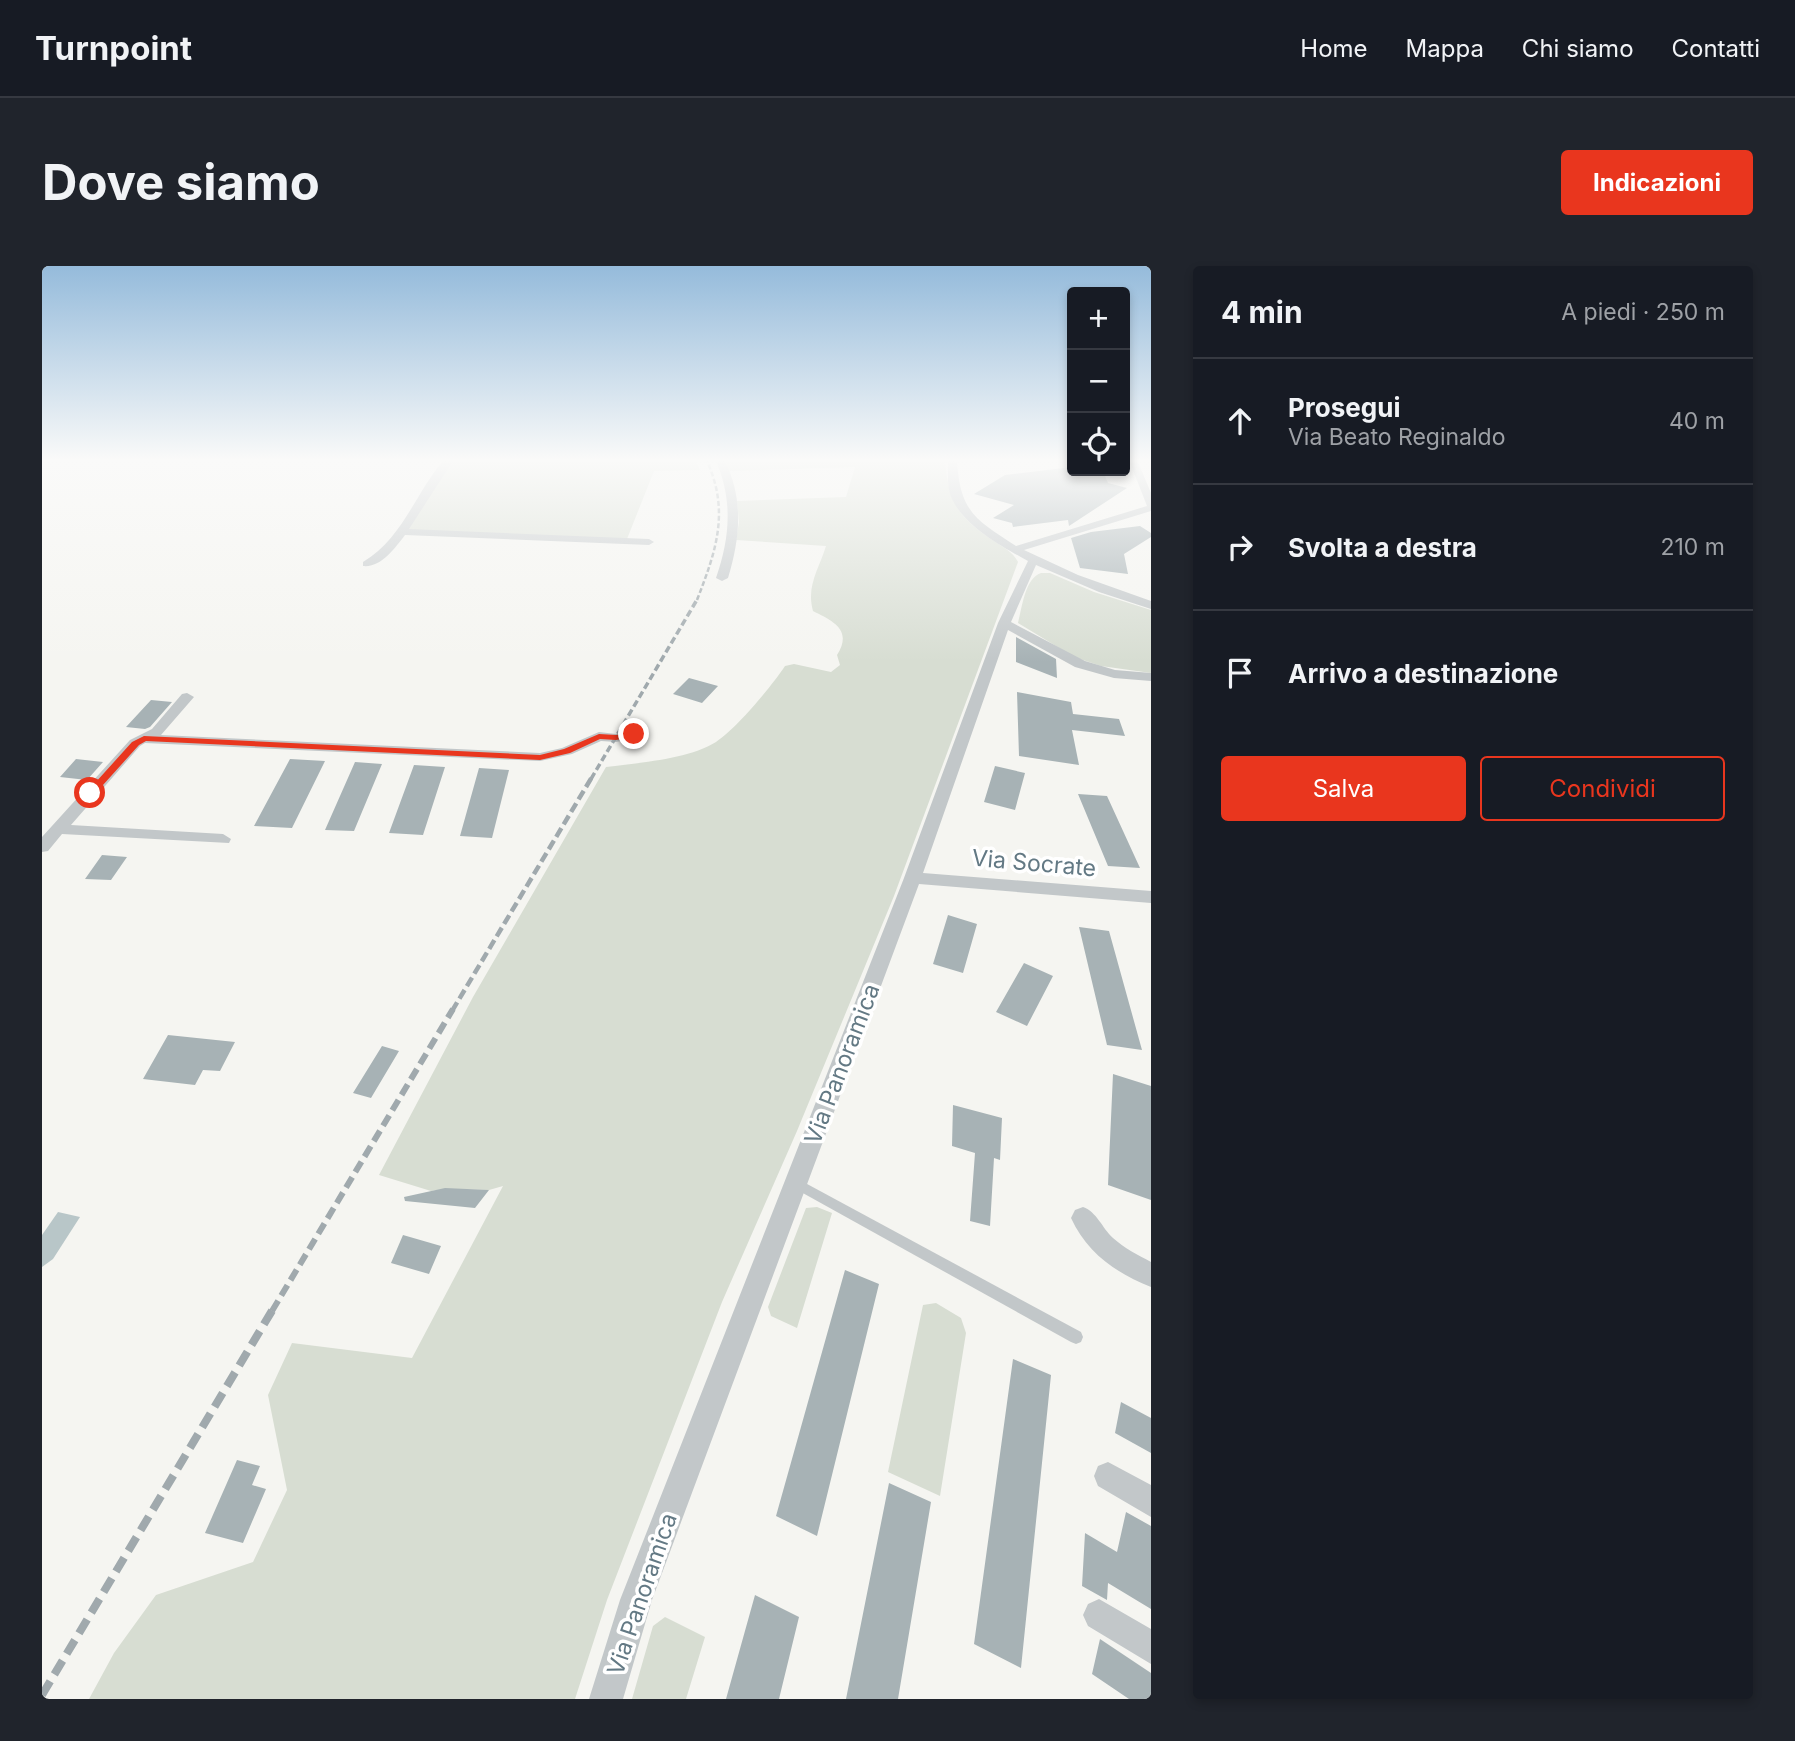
<!DOCTYPE html>
<html lang="it">
<head>
<meta charset="utf-8">
<style>
  :root { --surface:#171b24; --page:#20242c; --text:#f1f3f6; --muted:#9ea1a6; --line:#363941; --accent:#e9361e }
  body { margin:0; font-family:Inter,sans-serif; background:var(--page); color:var(--text) }
  .controls { position:absolute; right:21px; top:21px; display:grid; overflow:hidden; border-radius:7px; box-shadow:0 4px 10px #0003 }
  .controls button { width:63px; height:63px; display:grid; place-items:center; padding:0; border:0; border-bottom:2px solid var(--line); background:var(--surface); color:var(--text); font:35px sans-serif }
  .stop { position:absolute; width:21px; height:21px; margin:-16px; border:5px solid #e9361e; border-radius:50%; background:#fff }
  .stop.end { background:#e9361e; border-color:#fff; box-shadow:0 2px 7px #0008 }
  .list { margin:0; padding:0; list-style:none }
  h2 { display:flex; justify-content:space-between; align-items:center; height:91px; margin:0; padding:0 28px; font-size:30px }
  h2 small { font-size:23px; font-weight:400; color:var(--muted) }
  .list li { display:grid; grid-template-columns:46px 1fr auto; gap:21px; align-items:center; box-sizing:border-box; height:126px; padding:0 28px; border-top:2px solid var(--line) }
  .list b { display:block; font-size:26px; white-space:nowrap }
  .list p { margin:0; font-size:23px; white-space:nowrap; color:var(--muted) }
  .list em { font-size:23px; font-style:normal; color:var(--muted) }
  .actions { display:flex; gap:14px; padding:21px 28px }
  .actions a { flex:1; padding:16px 0; border:2px solid var(--accent); border-radius:7px; text-align:center; font-size:24px; color:var(--accent) }
  .actions .main { background:var(--accent); color:#fff }
  .icon { flex:none; width:38px; height:38px; fill:none; stroke:currentColor; stroke-width:2; stroke-linecap:round; stroke-linejoin:round }
  .map { position:relative; flex:none; width:1109px; height:1433px; overflow:hidden; border-radius:7px }
  header { display:flex; align-items:center; gap:42px; box-sizing:border-box; height:98px; padding:0 35px; background:var(--surface); border-bottom:2px solid var(--line) }
  header strong { font-size:33px }
  nav { display:flex; gap:38px; margin-inline-start:auto; font-size:24px }
  .intro { display:flex; align-items:center; justify-content:space-between; box-sizing:border-box; height:168px; padding:0 42px }
  h1 { margin:0; font-size:49px }
  .button { padding:18px 32px; border-radius:7px; background:var(--accent); color:#fff; font-size:24px; font-weight:700 }
  main { display:flex; gap:42px; padding:0 42px }
  aside { flex:1; background:var(--surface); border-radius:7px; box-shadow:0 4px 10px #0003 }
  .map>svg:first-child { display:block }
  .green { fill:#d7ddd2 }
  .water { fill:#b8c6c8 }
  .building { fill:#a7b2b5 }
  .lines { fill:none; stroke-linecap:round; stroke-linejoin:round }
  .service { fill:#c2c7c9; fill-rule:evenodd }
  .minor { fill:#c2c7c9; fill-rule:evenodd }
  .rail-far4 { stroke:#a0a9ad; stroke-width:2.5; stroke-dasharray:5 2.5; stroke-linecap:butt }
  .rail-far3 { stroke:#a0a9ad; stroke-width:3.5; stroke-dasharray:7 3.5; stroke-linecap:butt }
  .rail-far2 { stroke:#a0a9ad; stroke-width:4.5; stroke-dasharray:10 4.5; stroke-linecap:butt }
  .rail-far1 { stroke:#a0a9ad; stroke-width:6; stroke-dasharray:12 6; stroke-linecap:butt }
  .rail { stroke:#a0a9ad; stroke-width:8; stroke-dasharray:16 8; stroke-linecap:butt }
  .route { fill:#e9361e }
  .labels { text-anchor:middle; dominant-baseline:central; stroke-width:7; stroke-linejoin:round; paint-order:stroke }
  .street-label { font-size:23px; fill:#637984; stroke:#fff }
</style>
</head>
<body>
<header>
<strong>Turnpoint</strong>
<nav><a>Home</a><a>Mappa</a><a>Chi siamo</a><a>Contatti</a></nav>
</header>
<div class="intro"><h1>Dove siamo</h1><a class="button">Indicazioni</a></div>
<main>
<div class="map">
<svg width="1109" height="1433" viewBox="0 0 1109 1433">
  <rect width="100%" height="100%" fill="#f5f5f1"/>
  <!-- green -->
  <path class="green" d="M409 195H653L658 204 612 205 585 273 369 265 365 262Z
    M681 195H903C907 237 916 251 952 275 961 281 971 286 976 296L852 630 755 865 680 1036 565 1334 533 1433H47L72 1387 114 1329 211 1296 245 1224 226 1129 250 1077 370 1092 461 920 447 924 403 923 389 925 337 909 431 731 564 501C596 497 647 493 674 476 695 462 729 421 743 400L752 398 789 406 798 399 795 389C811 364 791 355 771 345 764 320 777 303 784 280L694 274 697 256 695 235 804 231 813 201 687 205Z
    M999 307H1008L1052 326 1109 344V407L1059 400 1032 391 976 357C980 342 983 312 999 307Z
    M775 941 790 947 755 1062 729 1050 726 1041 764 942Z
    M894 1037 919 1052 924 1067 898 1230 846 1206 881 1039Z
    M623 1351 663 1371 644 1433H590L611 1360Z"/>
  <!-- water -->
  <path class="water" d="M16 946 38 951 11 993 0 1001V969Z"/>
  <!-- building -->
  <path class="building" d="M1030 201V205H1061L1066 217 1085 222 1027 260 1026 254 971 261 970 257 951 252 972 239 932 228 963 209Z
    M1098 260 1109 267V271L1082 288 1086 308 1038 302 1029 272 1049 266Z
    M974 371 1014 393 1015 412 974 396Z
    M647 412 676 420 660 437 631 428Z
    M975 426 1029 436 1031 448 1077 453 1083 470 1030 464 1037 499 977 490Z
    M109 434 130 436 108 461 103 463 84 461Z
    M34 493 61 496 45 514 18 511Z
    M248 493 283 495 250 562 212 560Z
    M313 496 340 498 312 565 283 564Z
    M372 499 403 501 381 569 347 567Z
    M953 500 983 507 973 544 942 536Z
    M437 502 467 504 450 572 418 570Z
    M1036 528 1065 530 1098 602 1066 600Z
    M60 589 85 591 69 614 43 613Z
    M906 649 935 658 921 707 891 698Z
    M1037 661 1067 665 1100 784 1065 779Z
    M982 697 1011 710 985 760 954 746Z
    M126 769 193 776 178 805 161 804 153 819 101 813Z
    M340 780 357 785 329 832 311 827Z
    M1071 808 1109 820V934L1066 919Z
    M911 839 960 852 958 894 952 892 948 960 928 955 933 887 910 880Z
    M403 922 447 924 433 942 363 935 362 931Z
    M361 969 399 980 387 1008 349 997Z
    M803 1004 837 1018 775 1270 734 1250Z
    M971 1093 1009 1109 979 1402 932 1378Z
    M1079 1136 1109 1152V1187L1073 1167Z
    M195 1194 218 1200 210 1219 224 1223 201 1277 163 1267Z
    M847 1217 889 1236 856 1433H804Z
    M1084 1246 1109 1260V1343L1066 1317 1065 1334 1040 1320 1043 1267 1075 1286Z
    M713 1329 757 1351 737 1433H684Z
    M1058 1373 1109 1407V1433H1087L1050 1408Z"/>
  <g class="lines">
    <!-- service -->
    <path class="service" d="M754 912 1039 1066 1041 1071 1039 1076 1034 1078 1029 1076 750 921 748 917 750 913Z"/>
    <!-- minor -->
    <path class="minor" d="M401 195H411L367 263 607 273 612 276 607 279 363 269C353 282 339 302 321 300V296C360 273 373 228 401 195Z
      M674 195H683C702 234 698 272 686 312L680 315 674 312C688 272 691 234 674 195Z
      M906 195H915C918 246 934 254 974 280L1105 240 1089 199 1084 195 1096 196 1109 227V245L982 284 1036 309 1109 335V343L1057 326 994 299 969 356 1043 395 1073 404 1109 407V415L1072 412 1033 401 966 364 881 607 1109 625V637L877 618 610 1334 581 1433H547L578 1334 862 612 956 357 986 295C959 280 919 259 908 228 905 217 906 206 906 195Z
      M145 427 152 431 119 469 498 487 520 482 557 466 574 468 592 464 599 468 597 471 574 476 559 475 530 488 498 495 103 477 98 480 29 559 181 568 189 573 187 577 20 568 6 585 0 586V571L88 474 110 463 140 428Z
      M1041 941C1055 946 1060 962 1071 972 1082 982 1096 989 1109 996V1021C1074 1007 1045 987 1029 952L1033 944Z
      M1066 1196 1109 1219V1251L1056 1220 1052 1210 1056 1200Z
      M1057 1333 1109 1363V1398L1046 1360 1041 1349 1046 1338Z"/>
    <!-- rail-far4 -->
    <path class="rail-far4" d="M655 334C674 285 688 246 665 195"/>
    <!-- rail-far3 -->
    <path class="rail-far3" d="M549 513 656 332"/>
    <!-- rail-far2 -->
    <path class="rail-far2" d="M410 745 550 511"/>
    <!-- rail-far1 -->
    <path class="rail-far1" d="M230 1045 411 743"/>
    <!-- rail -->
    <path class="rail" d="M0 1429 231 1043"/>
  </g>
  <!-- sky -->
  <linearGradient id="sky" x2="0" y2="1"><stop stop-color="#95bbdb"/><stop offset="0.49" stop-color="#fafaf9"/><stop offset="1" stop-color="#fafaf9" stop-opacity="0"/></linearGradient>
  <rect width="1109" height="396" fill="url(#sky)"/>
  <!-- route -->
  <path class="route" d="M592 466 595 470 574 474 558 473 528 487 498 494 104 475 97 479 52 529 44 527 90 476 102 470 498 489 522 483 557 468 574 469Z"/>
  <g class="labels">
    <!-- street labels -->
    <g class="street-label">
      <text transform="translate(992 597) rotate(5)">Via Socrate</text>
      <text transform="translate(800 798) rotate(-69)">Via Panoramica</text>
      <text transform="translate(600 1328) rotate(-71)">Via Panoramica</text>
    </g>
  </g>
</svg>
<div class="controls">
<button>+</button>
<button>−</button>
<button><svg class="icon" aria-label="locate" viewBox="0 0 24 24"><circle cx="12" cy="12" r="6"/><path d="M12 2v4M12 18v4M2 12h4M18 12h4"/></svg></button>
</div>
<div class="stop" style="left:48px;top:527px"></div>
<div class="stop end" style="left:592px;top:468px"></div>
</div>
<aside>
<h2>4 min<small>A piedi · 250 m</small></h2>
<ul class="list">
<li><svg class="icon" aria-label="ahead" viewBox="0 0 24 24"><path d="M12 20V5M6 11l6-6 6 6"/></svg><div><b>Prosegui</b><p>Via Beato Reginaldo</p></div><em>40 m</em></li>
<li><svg class="icon" aria-label="right" viewBox="0 0 24 24"><path d="M7 20v-9h11M14 6l5 5-5 5"/></svg><div><b>Svolta a destra</b></div><em>210 m</em></li>
<li><svg class="icon" aria-label="arrive" viewBox="0 0 24 24"><path d="M6 21V4h12l-3 4 3 4H6"/></svg><div><b>Arrivo a destinazione</b></div></li>
</ul>
<div class="actions"><a class="main">Salva</a><a>Condividi</a></div>
</aside>
</main>
</body>
</html>
